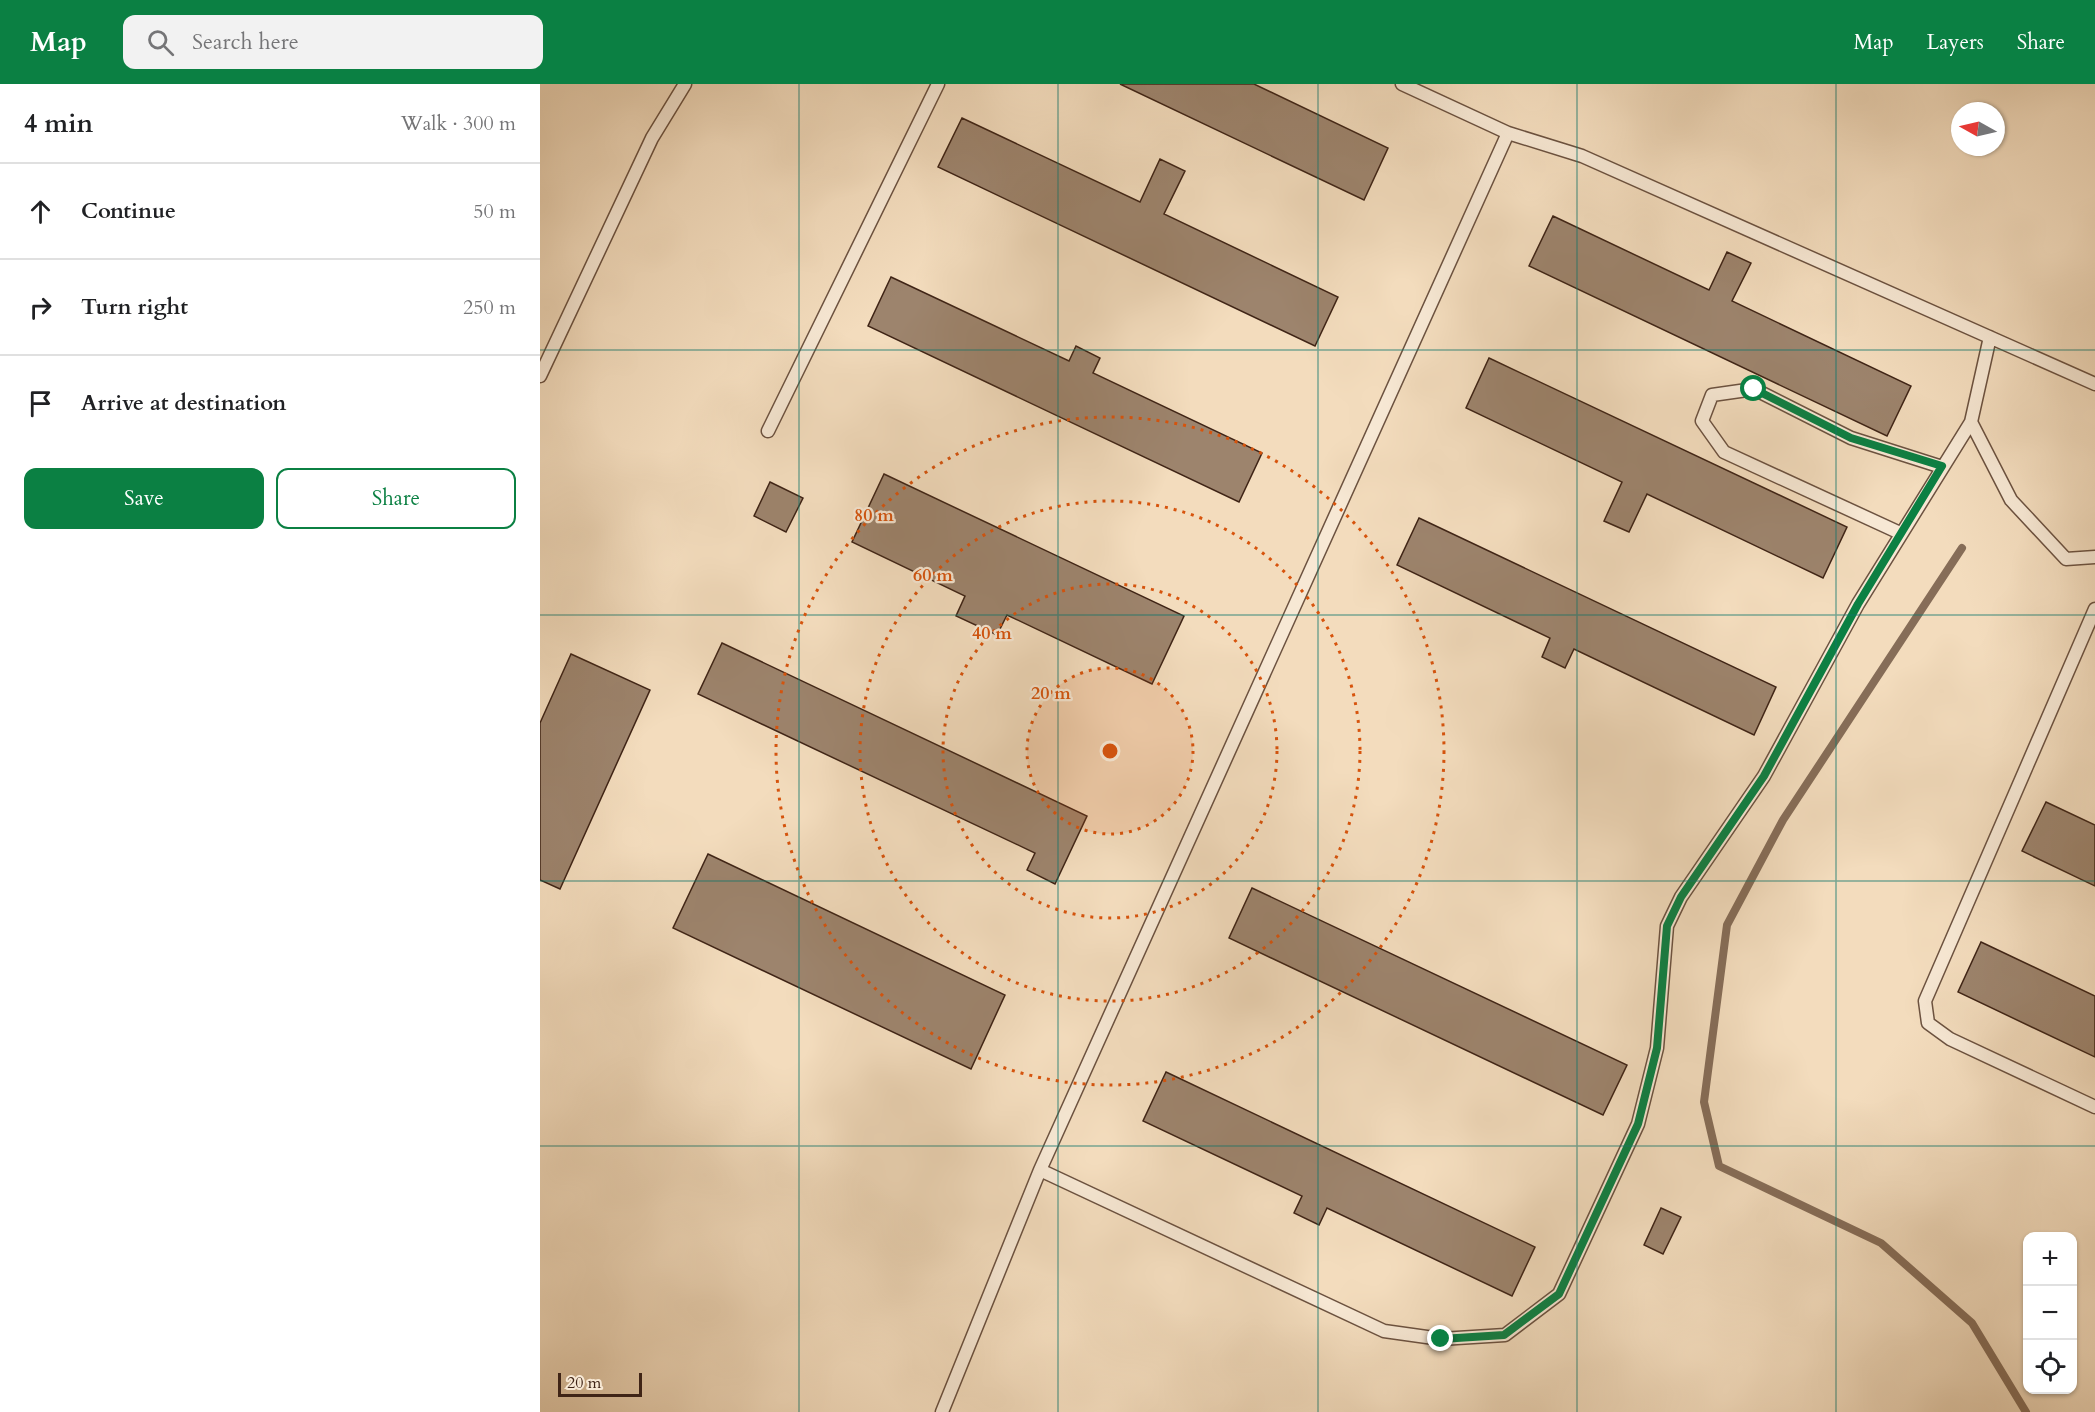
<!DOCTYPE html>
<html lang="en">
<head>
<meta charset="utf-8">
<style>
  :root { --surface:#fff; --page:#f2f2f2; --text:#202124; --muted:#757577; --line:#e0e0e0; --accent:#0b8043 }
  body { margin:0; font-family:Cardo,serif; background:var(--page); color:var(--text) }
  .controls { position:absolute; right:18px; bottom:18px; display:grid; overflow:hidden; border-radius:12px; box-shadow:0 2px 4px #0004 }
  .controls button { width:54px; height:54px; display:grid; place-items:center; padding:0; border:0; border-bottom:2px solid var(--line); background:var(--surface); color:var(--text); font:30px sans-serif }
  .compass { position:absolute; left:1411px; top:18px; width:54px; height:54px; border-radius:50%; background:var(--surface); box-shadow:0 2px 4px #0004; rotate:278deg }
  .scale { position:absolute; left:18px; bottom:15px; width:84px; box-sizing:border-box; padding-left:6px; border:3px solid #3f2416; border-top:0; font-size:16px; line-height:21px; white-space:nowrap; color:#3f2416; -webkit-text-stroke:4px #f7e8d4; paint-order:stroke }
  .stop { position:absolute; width:18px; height:18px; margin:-14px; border:4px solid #0b8043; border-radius:50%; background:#fff }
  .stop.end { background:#0b8043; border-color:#fff; box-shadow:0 2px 6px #0008 }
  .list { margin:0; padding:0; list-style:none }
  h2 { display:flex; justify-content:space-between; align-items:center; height:78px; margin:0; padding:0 24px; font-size:26px }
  h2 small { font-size:20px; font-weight:400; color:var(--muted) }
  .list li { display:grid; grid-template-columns:39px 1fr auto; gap:18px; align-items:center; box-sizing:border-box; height:96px; padding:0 24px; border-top:2px solid var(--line) }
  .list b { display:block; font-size:22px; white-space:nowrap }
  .list em { font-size:20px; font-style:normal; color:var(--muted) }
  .actions { display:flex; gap:12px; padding:18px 24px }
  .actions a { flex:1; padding:14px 0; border:2px solid var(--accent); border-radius:12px; text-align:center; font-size:21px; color:var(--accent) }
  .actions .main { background:var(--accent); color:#fff }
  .icon { flex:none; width:33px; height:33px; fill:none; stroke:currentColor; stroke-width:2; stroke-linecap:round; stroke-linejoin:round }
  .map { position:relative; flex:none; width:1555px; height:1328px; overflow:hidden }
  header { display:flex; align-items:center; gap:36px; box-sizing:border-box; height:84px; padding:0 30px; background:var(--accent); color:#fff }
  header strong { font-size:28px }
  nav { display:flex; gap:33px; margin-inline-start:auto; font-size:21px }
  .search { width:420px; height:54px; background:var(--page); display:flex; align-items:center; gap:15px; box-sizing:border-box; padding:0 21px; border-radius:12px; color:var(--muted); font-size:22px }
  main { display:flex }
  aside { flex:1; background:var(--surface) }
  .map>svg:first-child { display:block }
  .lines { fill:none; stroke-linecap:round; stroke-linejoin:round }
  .stream { stroke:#866d58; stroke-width:8 }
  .building { fill:#9d846d; stroke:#3f2416; stroke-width:1.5 }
  .service-casing { stroke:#6c5240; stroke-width:15 }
  .service { stroke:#f7e8d4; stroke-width:12 }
  .route { stroke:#0b8043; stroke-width:8 }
  .grid { fill:none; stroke:#0f766e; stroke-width:1.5; stroke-opacity:0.55 }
  .ring { fill:none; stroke:#d7540d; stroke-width:3; stroke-dasharray:3 6 }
  .centre { fill:#d7540d; stroke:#f7e8d4; stroke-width:3 }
  .ring-label { font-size:18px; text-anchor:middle; font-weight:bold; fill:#d7540d; stroke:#f7e8d4; stroke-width:4.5; stroke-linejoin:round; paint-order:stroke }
</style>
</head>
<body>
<header>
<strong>Map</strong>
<div class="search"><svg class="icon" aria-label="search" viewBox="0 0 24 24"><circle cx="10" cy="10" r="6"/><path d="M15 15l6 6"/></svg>Search here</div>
<nav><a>Map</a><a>Layers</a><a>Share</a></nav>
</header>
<main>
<aside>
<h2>4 min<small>Walk · 300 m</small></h2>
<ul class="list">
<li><svg class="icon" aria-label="ahead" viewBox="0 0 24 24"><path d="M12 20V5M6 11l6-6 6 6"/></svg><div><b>Continue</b></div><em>50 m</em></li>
<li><svg class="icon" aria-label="right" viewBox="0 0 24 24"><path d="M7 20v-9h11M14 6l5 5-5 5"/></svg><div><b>Turn right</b></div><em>250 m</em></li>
<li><svg class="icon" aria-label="arrive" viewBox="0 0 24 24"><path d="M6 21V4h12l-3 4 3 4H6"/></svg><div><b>Arrive at destination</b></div></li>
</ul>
<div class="actions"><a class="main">Save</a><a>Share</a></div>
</aside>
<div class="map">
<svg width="1555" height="1328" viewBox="0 0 1555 1328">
  <rect width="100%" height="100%" fill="#f3dcbd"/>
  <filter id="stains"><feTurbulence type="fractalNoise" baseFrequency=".00333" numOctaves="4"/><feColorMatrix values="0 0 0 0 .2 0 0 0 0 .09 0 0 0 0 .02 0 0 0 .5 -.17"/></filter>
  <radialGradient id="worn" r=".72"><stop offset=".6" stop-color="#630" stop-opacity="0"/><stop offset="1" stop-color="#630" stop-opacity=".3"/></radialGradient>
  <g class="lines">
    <!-- stream -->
    <path class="stream" d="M1422 464 1243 736 1187 841 1164 1018 1179 1082 1341 1159 1432 1239 1486 1328"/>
  </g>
  <!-- building -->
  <path class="building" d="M580 0H714L848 64 824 116Z
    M422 34 600 118 620 75 645 87 624 130 798 213 775 262 398 83Z
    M1013 132 1169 206 1187 168 1211 179 1192 217 1371 302 1347 352 989 182Z
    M351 193 529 277 536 262 560 274 553 289 722 369 699 418 328 242Z
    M949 274 1307 443 1283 494 1107 410 1089 448 1064 437 1082 398 926 324Z
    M344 390 644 532 612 600 467 531 457 551 416 532 425 512 312 458Z
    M230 398 263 414 246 448 214 432Z
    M879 434 1236 603 1214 651 1034 565 1025 584 1002 573 1010 554 857 481Z
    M182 559 547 732 515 800 487 786 495 769 158 610Z
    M31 570 110 606 20 805 0 796V639Z
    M1506 718 1555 741V802L1482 767Z
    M168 770 465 911 431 985 133 844Z
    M712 804 1087 981 1063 1031 689 854Z
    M1441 858 1555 912V973L1418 908Z
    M626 988 995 1163 972 1212 787 1124 779 1141 754 1129 762 1112 603 1037Z
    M1121 1124 1141 1133 1123 1170 1104 1161Z"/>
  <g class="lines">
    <defs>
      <path id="service" d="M862 0 968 49 1042 72 1555 300
        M1450 253 1431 338 1471 416 1526 475 1555 473
        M0 292 112 54 145 0
        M228 347 398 0
        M1360 449 1184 368 1162 337 1172 311 1214 305 1311 354 1402 383
        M1555 525 1385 917 1388 939 1410 955 1555 1023
        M500 1086 844 1247 901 1255 965 1251 1019 1210 1098 1040 1117 964 1127 842 1141 813 1224 692 1318 520 1431 338
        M402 1328 500 1086 968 49"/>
    </defs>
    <!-- service casing -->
    <use href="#service" class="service-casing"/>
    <!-- service -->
    <use href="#service" class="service"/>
  </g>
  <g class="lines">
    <!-- route -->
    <path class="route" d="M901 1255 964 1251 1019 1210 1098 1040 1117 964 1127 842 1141 813 1224 692 1318 520 1402 382 1311 354 1214 305"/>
  </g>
  <!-- grid -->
  <path class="grid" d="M259 0V1328M518 0V1328M778 0V1328M1037 0V1328M1296 0V1328M0 266H1555M0 531H1555M0 797H1555M0 1062H1555"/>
  <!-- distance rings -->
  <circle cx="570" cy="667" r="83" fill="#d7540d" fill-opacity=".12"/>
  <g class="ring">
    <circle cx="570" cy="667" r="83"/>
    <circle cx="570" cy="667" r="167"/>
    <circle cx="570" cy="667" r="250"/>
    <circle cx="570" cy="667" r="334"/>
  </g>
  <circle cx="570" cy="667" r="9" class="centre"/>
  <g class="ring-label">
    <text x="334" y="437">80 m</text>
    <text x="393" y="497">60 m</text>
    <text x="452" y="555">40 m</text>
    <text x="511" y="615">20 m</text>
  </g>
  <rect width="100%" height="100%" filter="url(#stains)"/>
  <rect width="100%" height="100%" fill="url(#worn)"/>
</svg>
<div class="controls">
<button>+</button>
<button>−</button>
<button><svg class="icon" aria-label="locate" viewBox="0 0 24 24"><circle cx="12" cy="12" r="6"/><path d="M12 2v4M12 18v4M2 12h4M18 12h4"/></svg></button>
</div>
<svg class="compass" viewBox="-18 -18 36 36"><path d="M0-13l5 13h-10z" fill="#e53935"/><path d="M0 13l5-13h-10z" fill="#757577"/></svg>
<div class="scale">20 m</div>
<div class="stop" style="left:1214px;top:305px"></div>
<div class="stop end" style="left:901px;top:1255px"></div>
</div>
</main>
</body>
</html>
